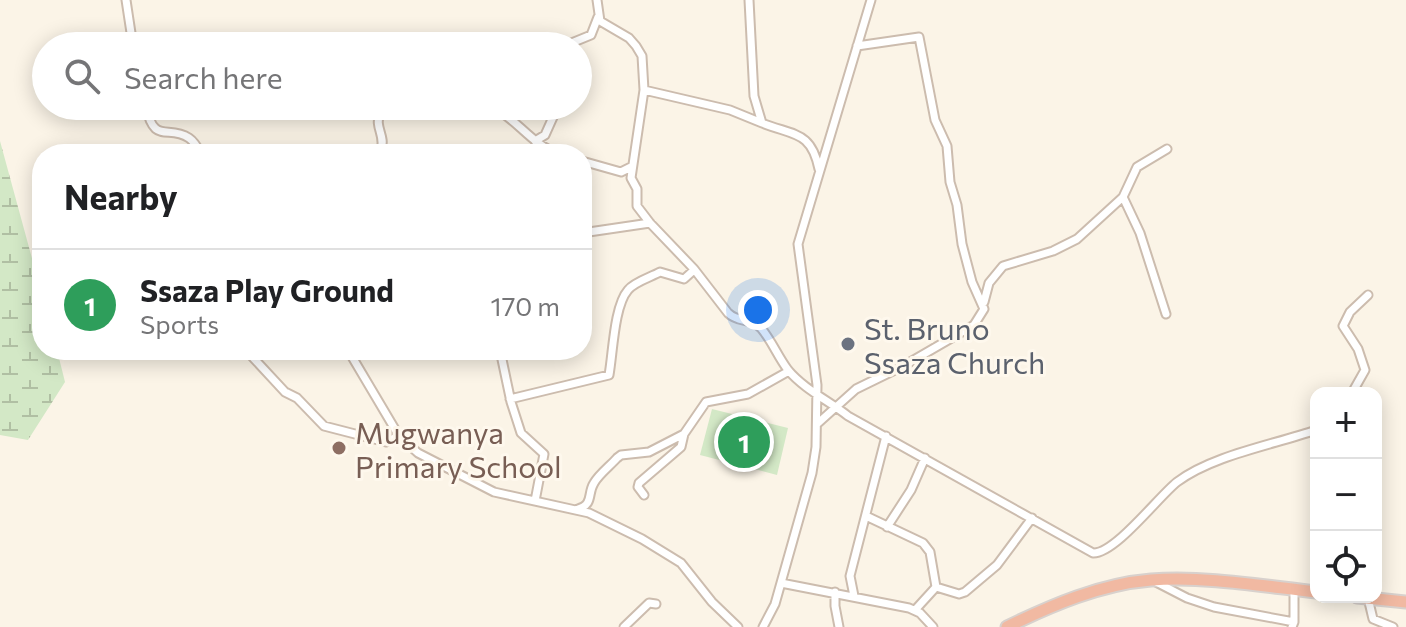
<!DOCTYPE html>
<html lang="en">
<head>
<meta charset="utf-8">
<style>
  :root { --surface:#fff; --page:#f2f2f2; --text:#202124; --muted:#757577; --line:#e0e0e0; --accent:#ea580c }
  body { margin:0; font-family:Commissioner,sans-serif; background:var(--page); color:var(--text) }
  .controls { position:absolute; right:24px; bottom:24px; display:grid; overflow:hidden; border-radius:16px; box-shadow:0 4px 20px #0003 }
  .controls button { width:72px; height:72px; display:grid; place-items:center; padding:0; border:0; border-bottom:2px solid var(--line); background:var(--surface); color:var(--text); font:40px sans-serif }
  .you { position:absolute; left:758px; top:310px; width:28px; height:28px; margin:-20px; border:6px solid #fff; border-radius:50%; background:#1a73e8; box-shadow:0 0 0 12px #1a73e833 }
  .badge { display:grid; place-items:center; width:52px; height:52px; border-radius:50%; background:var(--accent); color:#fff; font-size:26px; font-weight:700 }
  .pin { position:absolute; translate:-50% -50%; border:4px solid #fff; box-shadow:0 2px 8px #0006 }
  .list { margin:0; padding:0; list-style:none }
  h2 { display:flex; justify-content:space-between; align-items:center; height:104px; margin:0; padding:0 32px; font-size:34px }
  h2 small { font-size:26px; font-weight:400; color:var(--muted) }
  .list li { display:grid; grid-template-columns:52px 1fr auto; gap:24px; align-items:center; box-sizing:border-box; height:112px; padding:0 32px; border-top:2px solid var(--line) }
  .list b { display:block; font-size:30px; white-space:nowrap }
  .list p { margin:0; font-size:26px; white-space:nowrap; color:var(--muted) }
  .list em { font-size:26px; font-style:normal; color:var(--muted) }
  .icon { flex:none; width:44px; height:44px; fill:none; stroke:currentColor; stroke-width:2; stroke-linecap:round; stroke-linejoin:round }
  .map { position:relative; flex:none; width:1406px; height:627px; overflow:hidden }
  .search { position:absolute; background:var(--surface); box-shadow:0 4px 20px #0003; left:32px; top:32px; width:560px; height:88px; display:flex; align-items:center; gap:20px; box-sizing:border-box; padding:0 28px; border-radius:44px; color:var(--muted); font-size:30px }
  .panel { position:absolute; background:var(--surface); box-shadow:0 4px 20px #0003; left:32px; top:144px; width:560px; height:216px; border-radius:32px }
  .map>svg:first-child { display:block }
  .green { fill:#d3e8c6 }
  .wetland { fill:url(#wetland-marsh) }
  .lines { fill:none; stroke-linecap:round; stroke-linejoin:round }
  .minor-casing { stroke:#ccbcae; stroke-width:11 }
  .highway-casing { stroke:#d8d1cd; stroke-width:15 }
  .minor { stroke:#fff; stroke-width:7 }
  .highway { stroke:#f1b9a2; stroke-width:11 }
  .worship-dot { fill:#6b7280; stroke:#fef8ed; stroke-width:3 }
  .education-dot { fill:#8d6e63; stroke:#fef8ed; stroke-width:3 }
  .labels { text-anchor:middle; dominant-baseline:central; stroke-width:6; stroke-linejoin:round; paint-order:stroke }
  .worship-label { font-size:30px; fill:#5b616d; stroke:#fef8ed; text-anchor:start }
  .education-label { font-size:30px; fill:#785e54; stroke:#fef8ed; text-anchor:start }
</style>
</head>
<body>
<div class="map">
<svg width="1406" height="627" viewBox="0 0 1406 627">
  <defs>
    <pattern id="wetland-marsh" width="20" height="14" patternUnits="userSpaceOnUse" patternTransform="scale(2)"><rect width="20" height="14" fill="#d3e8c6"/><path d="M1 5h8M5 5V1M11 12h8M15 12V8" fill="none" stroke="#b0bfa3"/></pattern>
  </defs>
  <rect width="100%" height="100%" fill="#fbf4e7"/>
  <!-- green -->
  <path class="green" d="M712 409 788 428 777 475 700 455Z"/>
  <!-- wetland -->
  <path class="wetland" d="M0 141 42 295V350H57L65 382 28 440 0 435Z"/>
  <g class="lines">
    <defs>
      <path id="minor" d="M126 0 133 46
        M597 0 600 21 629 38 636 46 642 56 644 90
        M749 0 754 96 762 123C795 136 811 131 819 169
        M564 46 591 35 598 17
        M146 106C154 146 168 124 189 138 195 142 198 148 201 154
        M491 106C516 118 531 144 558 154
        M762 123 730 110 644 90 631 178 637 189V206L650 223 694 269 728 313C738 323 751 318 761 328 772 341 778 357 788 370 804 389 829 401 848 416L1093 553C1115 554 1159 496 1177 482 1213 455 1273 445 1316 430
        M535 141 545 135 558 106
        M371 154 381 149C386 136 374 127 380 114L400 106
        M582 161 621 172 631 167
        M1123 197 1140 233 1166 314
        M582 233 650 223
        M984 302 989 283 1003 266 1053 251 1077 239 1123 197 1137 167 1167 149
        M246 350 285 392 297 398 324 426 386 442 399 436
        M348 350 399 436 418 453 494 492 589 513 642 539 681 563 712 602 738 627
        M500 350 511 402 521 433 544 454 535 501
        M1352 393 1365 370 1358 349 1343 326 1350 312 1368 295
        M510 399 609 375C613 353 614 306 628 290 634 282 651 277 660 272L684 279 694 270
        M817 424 856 389 905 365 974 325 984 309 972 282 962 244 957 205 950 182 947 146 935 120 919 37 857 46
        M644 495 638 487 639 483 681 447 684 434 706 402 748 394 789 371
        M578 509C594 504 587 494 594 483 599 474 610 466 617 458L621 455 649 452 684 434
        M866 516 923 543 930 552 936 587 915 610
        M887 527 911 490 925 458
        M1156 582 1187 598 1214 607 1294 622
        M781 583 909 608 920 613 933 627
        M936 587 959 594 965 592 997 565 1032 518
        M835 592V606L839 627
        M854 596 850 576 886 436
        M1368 598 1373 619 1393 627
        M624 627 649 603 656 604
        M763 627 775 604 812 473 816 447 817 385 798 244 871 0
        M1292 627 1294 622V590"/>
      <path id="highway" d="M1357 597 1406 602
        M1007 627C1052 605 1101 584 1151 580 1206 576 1262 586 1316 592"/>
    </defs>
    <!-- minor casing -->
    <use href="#minor" class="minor-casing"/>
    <!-- highway casing -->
    <use href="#highway" class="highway-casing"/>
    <!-- minor -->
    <use href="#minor" class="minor"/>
    <!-- highway -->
    <use href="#highway" class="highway"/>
  </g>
  <!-- markers -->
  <circle class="worship-dot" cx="848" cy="344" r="8"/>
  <circle class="education-dot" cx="339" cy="448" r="8"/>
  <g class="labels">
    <!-- worship labels -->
    <g class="worship-label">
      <text x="864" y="327">St. Bruno<tspan x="864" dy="34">Ssaza Church</tspan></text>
    </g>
    <!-- education labels -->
    <g class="education-label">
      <text x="355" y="431">Mugwanya<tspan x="355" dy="34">Primary School</tspan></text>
    </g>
  </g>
</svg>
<div class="controls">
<button>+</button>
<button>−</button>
<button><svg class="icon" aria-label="locate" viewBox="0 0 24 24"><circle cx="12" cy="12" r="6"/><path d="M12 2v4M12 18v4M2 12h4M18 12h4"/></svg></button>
</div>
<div class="you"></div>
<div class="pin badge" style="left:744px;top:442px;background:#2e9e5b">1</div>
<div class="search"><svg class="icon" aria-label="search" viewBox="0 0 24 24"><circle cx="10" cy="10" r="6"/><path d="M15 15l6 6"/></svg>Search here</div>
<section class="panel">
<h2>Nearby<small></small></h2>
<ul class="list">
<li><span class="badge" style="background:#2e9e5b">1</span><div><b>Ssaza Play Ground</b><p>Sports</p></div><em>170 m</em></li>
</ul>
</section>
</div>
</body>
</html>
